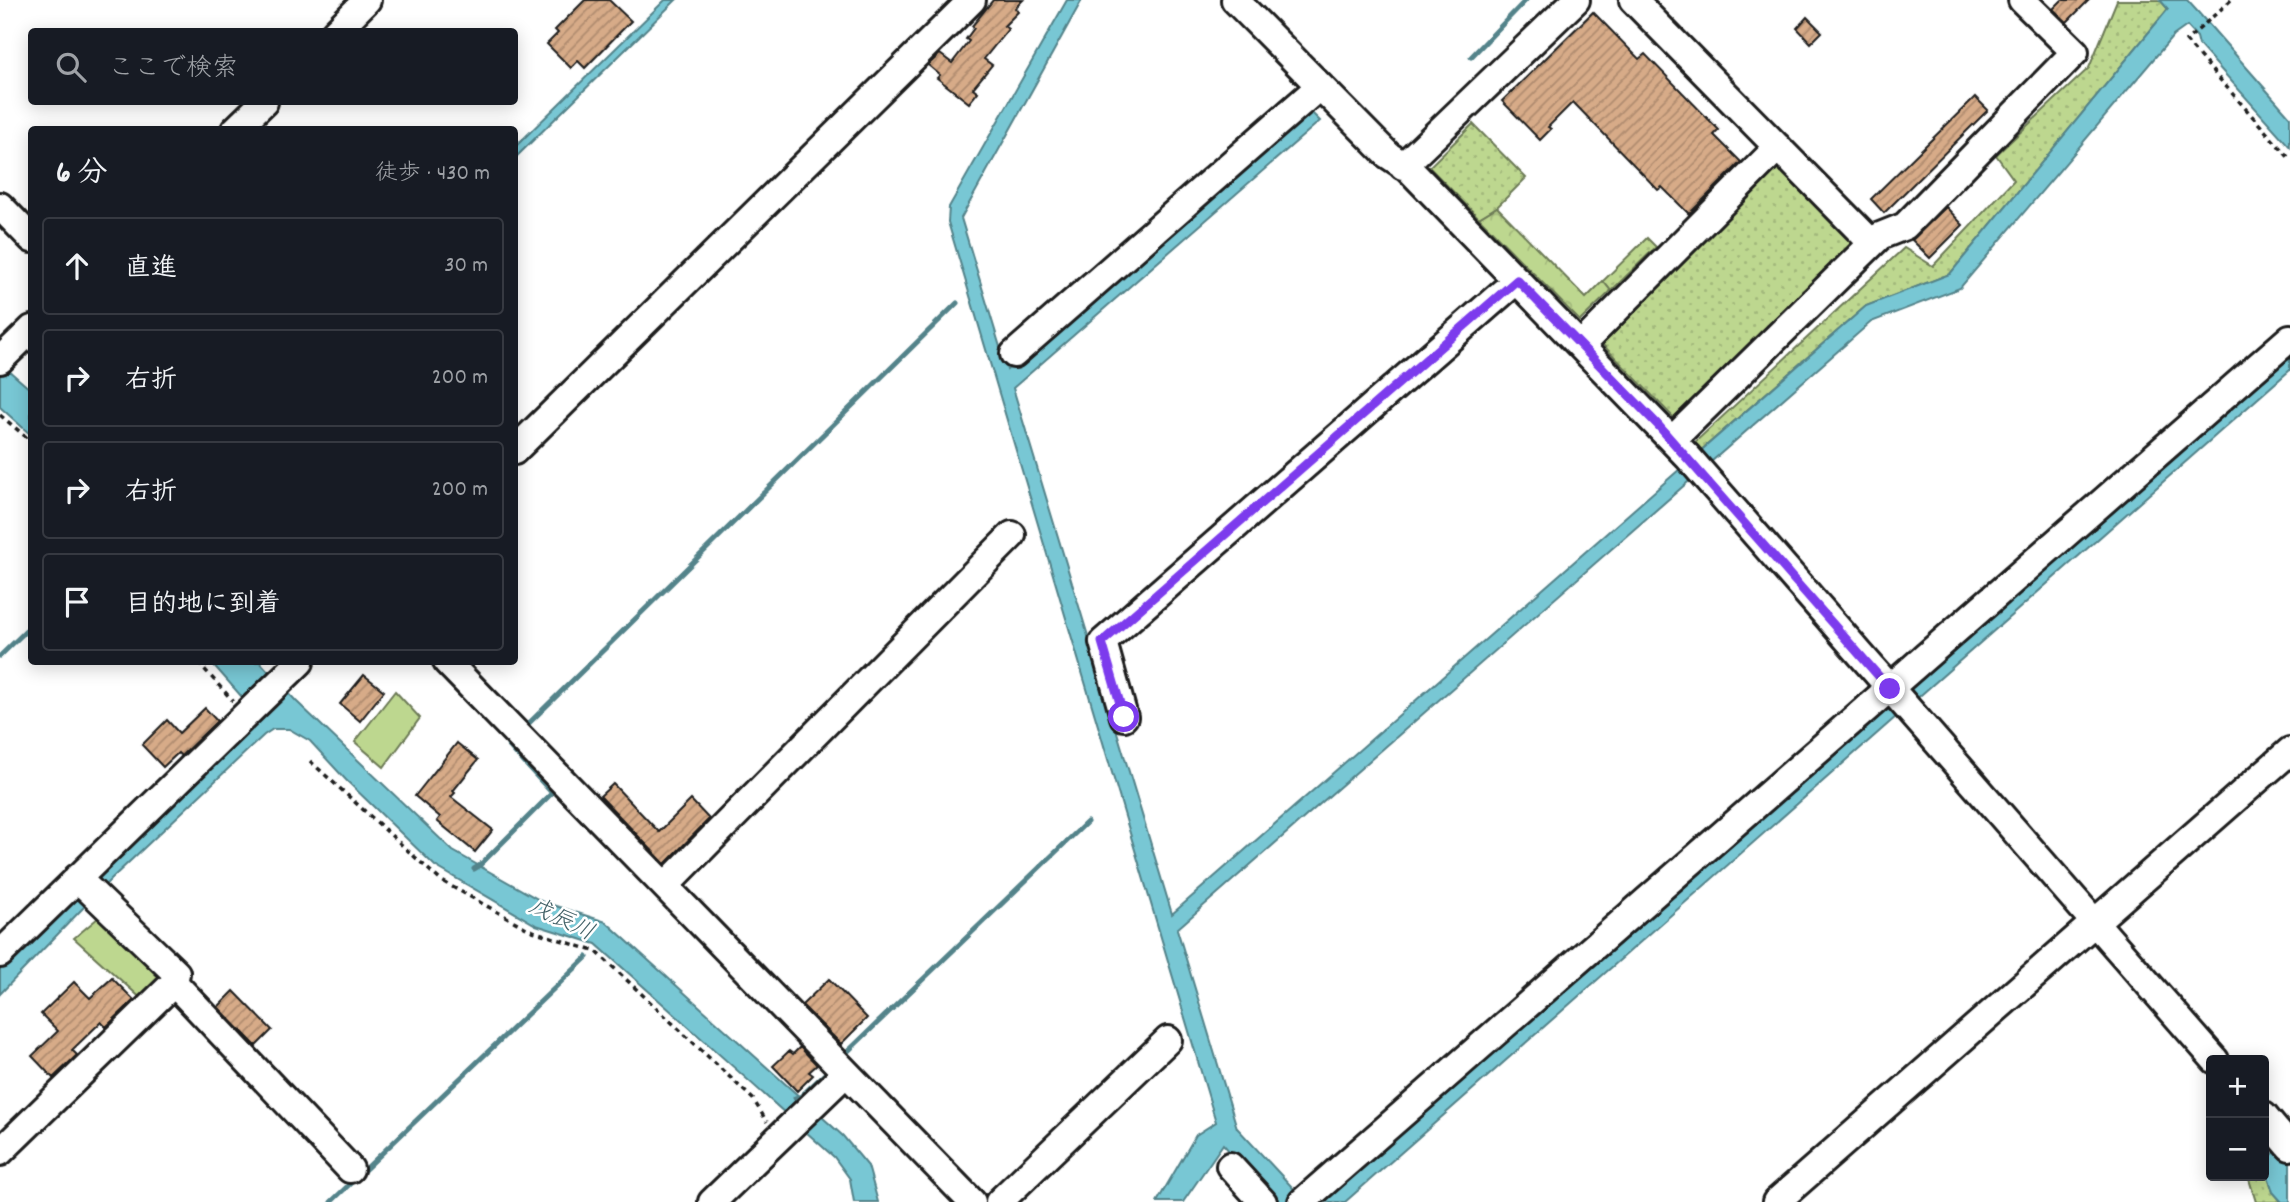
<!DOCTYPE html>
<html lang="ja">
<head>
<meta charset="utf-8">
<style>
  :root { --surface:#171b24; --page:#242831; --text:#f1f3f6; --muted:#9ea1a6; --line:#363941 }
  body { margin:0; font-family:Dekko,"Klee One",sans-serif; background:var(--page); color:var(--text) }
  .controls { position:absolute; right:21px; bottom:21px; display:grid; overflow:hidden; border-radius:7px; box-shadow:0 4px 18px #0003 }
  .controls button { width:63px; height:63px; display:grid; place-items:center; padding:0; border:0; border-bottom:2px solid var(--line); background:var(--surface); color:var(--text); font:35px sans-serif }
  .stop { position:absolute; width:21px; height:21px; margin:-16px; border:5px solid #7c3aed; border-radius:50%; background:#fff }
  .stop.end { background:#7c3aed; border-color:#fff; box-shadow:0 2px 7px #0008 }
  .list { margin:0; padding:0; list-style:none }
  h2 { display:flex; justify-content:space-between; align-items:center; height:91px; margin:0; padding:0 28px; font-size:30px }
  h2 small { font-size:23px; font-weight:400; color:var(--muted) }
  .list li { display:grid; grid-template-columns:46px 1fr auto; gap:21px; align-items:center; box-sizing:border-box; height:98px; margin:0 14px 14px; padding:0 14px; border:2px solid var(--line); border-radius:7px }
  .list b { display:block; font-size:26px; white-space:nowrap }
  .list em { font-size:23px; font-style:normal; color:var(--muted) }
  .icon { flex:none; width:38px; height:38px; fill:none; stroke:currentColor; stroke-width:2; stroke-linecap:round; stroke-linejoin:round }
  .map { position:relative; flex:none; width:2290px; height:1202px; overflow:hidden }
  .search { position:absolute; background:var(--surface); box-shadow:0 4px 18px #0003; left:28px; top:28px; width:490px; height:77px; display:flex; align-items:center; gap:18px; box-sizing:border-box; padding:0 24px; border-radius:7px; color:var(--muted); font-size:26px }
  .panel { position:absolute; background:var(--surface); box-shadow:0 4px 18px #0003; left:28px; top:126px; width:490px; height:539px; border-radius:7px }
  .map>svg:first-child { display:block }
  .grass { fill:url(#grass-dots); stroke:#6c7a56; stroke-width:2 }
  .forest { fill:url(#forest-crowns); stroke:#6c7a56; stroke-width:2 }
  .garden { fill:#bdd78f; stroke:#6c7a56; stroke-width:2 }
  .water { fill:#78c7d4; stroke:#53838a; stroke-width:2 }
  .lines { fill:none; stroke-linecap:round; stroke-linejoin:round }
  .stream { stroke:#53838a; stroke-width:5 }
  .building { fill:url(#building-hatch); stroke:#1c1c1c; stroke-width:2 }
  .minor-casing { stroke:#1c1c1c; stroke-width:32 }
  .path { stroke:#1c1c1c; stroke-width:3.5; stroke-dasharray:5 5; stroke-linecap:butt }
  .minor { stroke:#fff; stroke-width:26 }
  .route { stroke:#7c3aed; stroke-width:9 }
  .labels { text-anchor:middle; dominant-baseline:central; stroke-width:5; stroke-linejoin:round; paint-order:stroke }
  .water-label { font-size:23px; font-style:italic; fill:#416066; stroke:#fff }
</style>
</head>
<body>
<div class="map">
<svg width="2290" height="1202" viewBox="0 0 2290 1202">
  <defs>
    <pattern id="grass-dots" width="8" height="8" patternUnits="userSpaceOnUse" patternTransform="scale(1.75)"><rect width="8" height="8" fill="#bdd78f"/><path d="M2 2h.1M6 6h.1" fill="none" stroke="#a2b87b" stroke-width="1.8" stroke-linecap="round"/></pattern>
    <pattern id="forest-crowns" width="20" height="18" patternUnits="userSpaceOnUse" patternTransform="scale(1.75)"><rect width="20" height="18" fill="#bdd78f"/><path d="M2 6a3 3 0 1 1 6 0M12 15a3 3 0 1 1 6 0" fill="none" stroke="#a2b87b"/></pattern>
    <pattern id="building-hatch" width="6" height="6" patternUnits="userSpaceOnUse" patternTransform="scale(1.75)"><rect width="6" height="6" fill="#d7ab88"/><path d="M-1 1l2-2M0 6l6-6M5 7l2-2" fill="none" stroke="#ae8a6e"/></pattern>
  </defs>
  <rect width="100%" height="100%" fill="#fff"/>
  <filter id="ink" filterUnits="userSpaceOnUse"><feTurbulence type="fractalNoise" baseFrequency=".0143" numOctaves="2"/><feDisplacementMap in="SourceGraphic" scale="14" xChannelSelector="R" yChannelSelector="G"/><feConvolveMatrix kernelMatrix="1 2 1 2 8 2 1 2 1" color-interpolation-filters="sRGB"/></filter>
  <g filter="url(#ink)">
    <!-- grass -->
    <path class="grass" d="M2117 0H2160L2168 9 1950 274 1866 306 1699 452 1693 444 1904 248 1933 266 2014 180 1996 155 2089 68Z
      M1473 124 1526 178 1497 207 1479 218 1429 167Z
      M1778 164 1861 249 1675 419 1599 341Z
      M1647 238 1656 247 1611 291 1603 281Z
      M2264 1140 2271 1156 2265 1166 2273 1192 2282 1202H2256L2249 1179 2250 1176H2264Z"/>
    <!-- forest -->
    <path class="forest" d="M1497 207 1586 298 1603 281 1611 291 1580 321 1479 218Z"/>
    <!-- garden -->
    <path class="garden" d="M395 691 420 718 384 767 355 742Z
      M105 912 168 977 144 1001 74 938Z"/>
    <!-- water -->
    <path class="water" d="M665 0H676L515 158V147Z
      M1067 0H1082L961 218 1007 370 1310 111 1320 121 1013 388 1172 914 1866 306 1950 274 2168 9 2160 0H2187L2197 11 2290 117V147L2199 45 2197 37 2187 26 2173 36 1960 288 1871 322 1177 929 1237 1128 1306 1202H1275L1223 1144 1183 1202H1157L1196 1135 1216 1122 948 222 949 207Z
      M2290 348V370L1345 1202H1314Z
      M0 363 31 390V435L0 407Z
      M211 662H260L296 701 453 851 543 902 606 922 843 1136 868 1166 878 1202H854L850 1179 834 1157 596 944 536 925 435 866 346 780 310 741 289 729H273L264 735 111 879 0 994V963L257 714Z
      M2290 1135V1202H2282L2273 1192 2265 1166 2271 1156Z"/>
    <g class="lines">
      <!-- stream -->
      <path class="stream" d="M1471 57 1526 0
        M0 656 32 625
        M522 730 957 303
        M474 869 479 866 552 793 508 745 513 739
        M842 1057 1087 822
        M795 1098 800 1097 832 1067
        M331 1202 587 957"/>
    </g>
    <!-- building -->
    <path class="building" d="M585 0H609L631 21 585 68 578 61 571 68 547 44 558 33 555 30Z
      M993 0H1023L1015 8 1018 12 1004 26 1008 29 984 59 992 65 973 88 978 92 969 103 937 78 940 75 928 65 940 54 952 63 969 41 966 39 974 28 972 26Z
      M2062 0H2089L2067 22 2053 9Z
      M1593 12 1639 59 1645 54 1719 130 1714 135 1741 162 1689 214 1662 187 1658 190 1573 102 1548 127 1551 129 1540 140 1502 101Z
      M1807 17 1822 32 1811 43 1797 28Z
      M1975 97 1988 110 1884 213 1871 199Z
      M1946 207 1963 225 1930 258 1912 240Z
      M364 675 384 691 360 721 340 704Z
      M205 708 217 721 181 756 178 753 163 767 142 745 167 720 179 733Z
      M457 743 478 760 453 791 455 793 451 797 493 830 475 852 437 821 440 817 415 796Z
      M613 784 659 832 691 800 709 819 665 864 600 796Z
      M112 978 134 1000 106 1027 101 1022 72 1050 77 1055 53 1078 32 1056 58 1031 41 1014 74 982 90 998Z
      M829 979 867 1018 841 1044 802 1005Z
      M234 991 272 1030 256 1046 218 1007Z
      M800 1047 817 1065 809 1072 813 1075 797 1091 773 1066 789 1051 793 1054Z"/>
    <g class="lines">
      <defs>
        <path id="minor" d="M1235 0 1388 155 1409 169 1688 457 2215 1060
          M1633 0 1872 243
          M335 32 367 0
          M235 130 264 102
          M1403 166 1576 0
          M0 206 32 239
          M1581 345 1778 147
          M1014 354 1320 86
          M0 360 32 329
          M1672 440 1880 236 1905 226 2075 52 2022 0
          M514 451 972 0
          M447 662 972 1202
          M1124 717 1103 642 1517 280
          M665 886 1012 535
          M0 954 300 662
          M174 983 350 1169
          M2264 1116 2290 1147
          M0 1152 174 983 176 973 77 878
          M1230 1166 1263 1202
          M712 1202 846 1073
          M999 1202 1168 1040
          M1302 1202 2290 338
          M1776 1202 2290 751"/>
      </defs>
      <!-- minor casing -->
      <use href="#minor" class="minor-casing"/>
      <!-- path -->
      <path class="path" d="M2231 0 2186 41 2290 159
        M0 415 32 442
        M198 662 233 701
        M310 761 440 880 530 930 597 952 753 1099 767 1122"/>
      <!-- minor -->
      <use href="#minor" class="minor"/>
    </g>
  </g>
  <g class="lines" filter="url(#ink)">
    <!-- route -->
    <path class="route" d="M1124 717 1102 642 1517 280 1657 424 1890 689"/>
  </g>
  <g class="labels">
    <!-- water labels -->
    <g class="water-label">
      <text transform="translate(561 921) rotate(26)">戊辰川</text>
    </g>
  </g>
</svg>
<div class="controls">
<button>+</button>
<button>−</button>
</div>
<div class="stop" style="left:1124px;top:717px"></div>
<div class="stop end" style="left:1890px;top:689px"></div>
<div class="search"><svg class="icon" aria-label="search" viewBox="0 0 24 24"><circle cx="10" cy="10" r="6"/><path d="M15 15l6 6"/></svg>ここで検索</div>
<section class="panel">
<h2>6 分<small>徒歩 · 430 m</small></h2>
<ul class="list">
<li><svg class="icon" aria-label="ahead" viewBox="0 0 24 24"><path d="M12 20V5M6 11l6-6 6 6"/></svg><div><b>直進</b></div><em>30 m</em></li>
<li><svg class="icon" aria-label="right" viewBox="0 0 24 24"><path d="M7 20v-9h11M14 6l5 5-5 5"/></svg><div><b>右折</b></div><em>200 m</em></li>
<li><svg class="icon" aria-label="right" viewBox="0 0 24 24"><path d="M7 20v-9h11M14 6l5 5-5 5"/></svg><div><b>右折</b></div><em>200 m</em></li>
<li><svg class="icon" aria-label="arrive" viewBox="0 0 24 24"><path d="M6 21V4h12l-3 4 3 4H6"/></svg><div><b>目的地に到着</b></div></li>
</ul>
</section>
</div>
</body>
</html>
